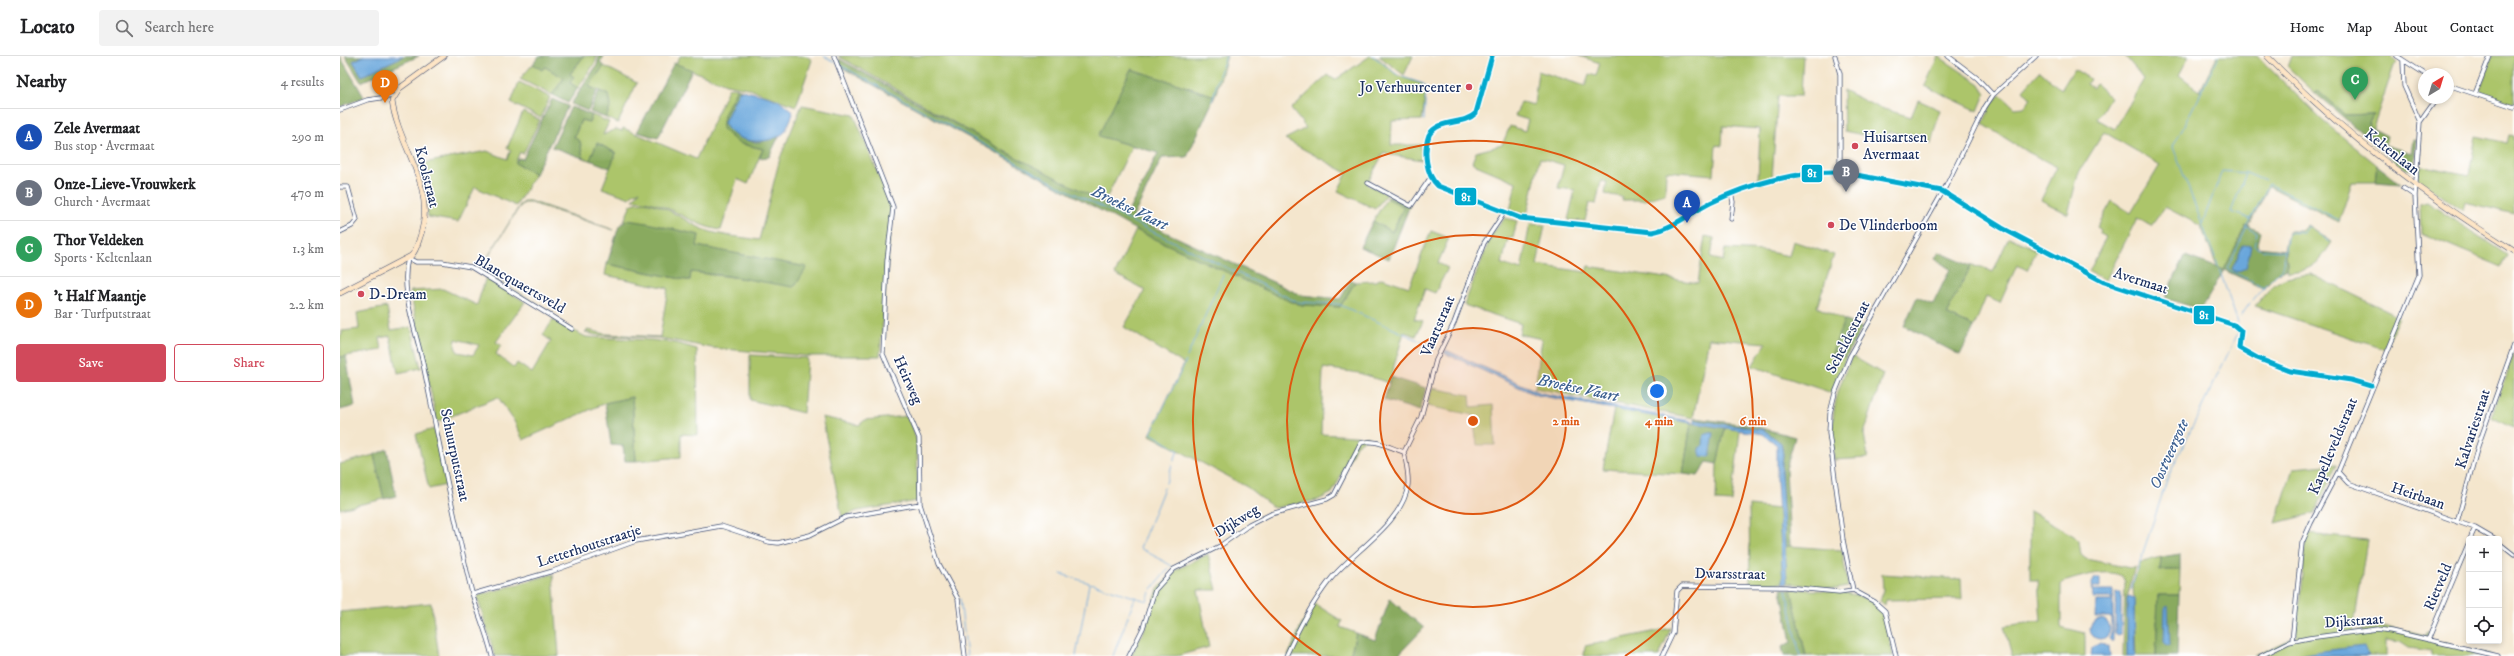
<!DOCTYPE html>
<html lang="en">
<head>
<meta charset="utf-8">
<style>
  :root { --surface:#fff; --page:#f2f2f2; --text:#202124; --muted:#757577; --line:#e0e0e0; --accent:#d1495b }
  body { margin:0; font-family:"IM FELL DW Pica",serif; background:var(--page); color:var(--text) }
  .controls { position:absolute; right:12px; bottom:12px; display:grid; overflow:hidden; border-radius:4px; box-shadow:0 2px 6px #0003 }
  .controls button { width:36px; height:36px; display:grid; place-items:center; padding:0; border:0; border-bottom:1px solid var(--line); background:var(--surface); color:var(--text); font:20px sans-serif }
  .compass { position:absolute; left:2078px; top:12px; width:36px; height:36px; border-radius:50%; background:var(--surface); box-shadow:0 2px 6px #0003; rotate:38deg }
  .you { position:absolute; left:1317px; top:335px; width:14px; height:14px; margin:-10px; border:3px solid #fff; border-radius:50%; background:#1a73e8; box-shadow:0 0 0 6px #1a73e833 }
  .badge { display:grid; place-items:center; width:26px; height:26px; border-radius:50%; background:var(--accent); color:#fff; font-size:13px; font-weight:700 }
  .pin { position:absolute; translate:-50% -33px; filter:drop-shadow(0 1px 2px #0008) }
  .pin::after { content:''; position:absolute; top:21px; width:14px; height:12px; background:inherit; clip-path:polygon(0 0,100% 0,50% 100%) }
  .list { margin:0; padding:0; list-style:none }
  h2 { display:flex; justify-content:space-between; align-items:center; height:52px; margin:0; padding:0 16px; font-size:17px }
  h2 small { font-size:13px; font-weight:400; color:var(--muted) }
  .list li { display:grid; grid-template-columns:26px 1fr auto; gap:12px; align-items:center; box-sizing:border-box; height:56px; padding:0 16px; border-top:1px solid var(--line) }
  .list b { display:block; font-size:15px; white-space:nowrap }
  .list p { margin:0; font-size:13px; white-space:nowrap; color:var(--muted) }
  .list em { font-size:13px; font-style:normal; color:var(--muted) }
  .actions { display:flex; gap:8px; padding:12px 16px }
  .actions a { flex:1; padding:9px 0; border:1px solid var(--accent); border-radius:4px; text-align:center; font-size:14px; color:var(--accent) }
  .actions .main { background:var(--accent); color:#fff }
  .icon { flex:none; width:22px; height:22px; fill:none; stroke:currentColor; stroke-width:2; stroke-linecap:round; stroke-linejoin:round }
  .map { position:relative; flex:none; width:2174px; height:600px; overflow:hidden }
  header { display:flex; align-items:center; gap:24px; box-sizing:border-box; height:56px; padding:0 20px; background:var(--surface); border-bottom:1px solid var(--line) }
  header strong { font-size:19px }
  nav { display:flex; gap:22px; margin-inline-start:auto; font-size:14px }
  .search { width:280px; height:36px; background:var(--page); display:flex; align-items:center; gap:10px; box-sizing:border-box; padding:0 14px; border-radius:4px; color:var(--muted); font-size:15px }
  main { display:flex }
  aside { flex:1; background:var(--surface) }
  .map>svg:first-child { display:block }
  .green { fill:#acc56b; stroke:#647a64; fill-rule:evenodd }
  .forest { fill:#89aa5f; stroke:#526c5e }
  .water { fill:#6aa7dc; stroke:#426b9d }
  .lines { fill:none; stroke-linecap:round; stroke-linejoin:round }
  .stream { stroke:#6aa7dc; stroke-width:1 }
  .street-casing { stroke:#3c4a6f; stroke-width:5 }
  .secondary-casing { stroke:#3c4a6f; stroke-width:6 }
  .street { stroke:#fff; stroke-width:3.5 }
  .secondary { stroke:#fee5c5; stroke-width:5 }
  .bus-1-casing { stroke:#fff; stroke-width:8 }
  .bus-1 { stroke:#00a9ce; stroke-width:5 }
  .ring { fill:none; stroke:#de5710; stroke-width:2 }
  .poi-dot { fill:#d1495b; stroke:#fff; stroke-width:1.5 }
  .labels { text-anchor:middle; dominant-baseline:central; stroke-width:3; stroke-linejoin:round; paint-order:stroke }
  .poi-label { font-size:15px; fill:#1b2f5e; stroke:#fff; text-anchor:start }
  .street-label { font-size:15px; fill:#1b2f5e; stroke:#fff }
  .water-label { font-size:16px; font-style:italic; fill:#3b5f90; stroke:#fff }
  .centre { fill:#de5710; stroke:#fff; stroke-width:2 }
  .ring-label { font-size:12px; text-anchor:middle; font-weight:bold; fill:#de5710; stroke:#fff; stroke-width:3; stroke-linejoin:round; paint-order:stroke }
  .line-badge { stroke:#fff; stroke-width:1.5 }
  .badge-label { font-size:11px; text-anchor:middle; font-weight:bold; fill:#fff }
</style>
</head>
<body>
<header>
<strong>Locato</strong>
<div class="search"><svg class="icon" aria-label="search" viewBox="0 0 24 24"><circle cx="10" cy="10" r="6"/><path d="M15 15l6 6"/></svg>Search here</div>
<nav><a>Home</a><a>Map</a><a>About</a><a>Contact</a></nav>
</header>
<main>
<aside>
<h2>Nearby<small>4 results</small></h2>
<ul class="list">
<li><span class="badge" style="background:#1a4fb4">A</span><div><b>Zele Avermaat</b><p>Bus stop · Avermaat</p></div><em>290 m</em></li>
<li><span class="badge" style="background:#6b7280">B</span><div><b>Onze-Lieve-Vrouwkerk</b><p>Church · Avermaat</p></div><em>470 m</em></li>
<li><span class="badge" style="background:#2e9e5b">C</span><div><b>Thor Veldeken</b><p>Sports · Keltenlaan</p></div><em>1.3 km</em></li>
<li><span class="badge" style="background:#e8710a">D</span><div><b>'t Half Maantje</b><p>Bar · Turfputstraat</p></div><em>2.2 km</em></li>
</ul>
<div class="actions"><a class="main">Save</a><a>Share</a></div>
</aside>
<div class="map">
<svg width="2174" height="600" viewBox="0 0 2174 600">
  <rect width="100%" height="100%" fill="#fff"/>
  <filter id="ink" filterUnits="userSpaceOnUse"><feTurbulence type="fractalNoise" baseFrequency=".025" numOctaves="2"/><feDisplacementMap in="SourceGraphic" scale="8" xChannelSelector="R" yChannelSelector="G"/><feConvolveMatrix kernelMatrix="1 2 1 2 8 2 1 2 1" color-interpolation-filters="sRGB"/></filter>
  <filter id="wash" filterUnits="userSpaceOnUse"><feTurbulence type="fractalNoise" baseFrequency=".012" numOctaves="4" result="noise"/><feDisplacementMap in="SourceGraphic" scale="16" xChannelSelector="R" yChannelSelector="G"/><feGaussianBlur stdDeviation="0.9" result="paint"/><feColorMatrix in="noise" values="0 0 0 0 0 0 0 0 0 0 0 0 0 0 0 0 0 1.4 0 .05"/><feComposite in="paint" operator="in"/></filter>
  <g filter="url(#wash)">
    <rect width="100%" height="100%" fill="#f4e6cd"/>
    <!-- green -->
    <path class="green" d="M244 0H257L255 7 238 32 230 27V18Z
      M340 0H466L472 4 456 50 407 32 386 28 336 8Z
      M498 0H887L875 40 791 13 759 80 792 90 764 147 664 95Z
      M1030 0 1038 2 1057 19 1082 28 1086 36 1082 64 1052 65 1051 89H1081L1082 104 1051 99 1044 96 1027 128 1047 138 1035 153 998 135 1007 117 945 83 966 72 951 53 988 19 995 24Z
      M1039 0H1073L1064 19Z
      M1239 0H1463L1461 40H1438L1432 122 1418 125 1420 73 1383 70 1382 90 1376 89 1374 119 1326 115 1325 138 1305 144H1282V141L1265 138 1267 126 1261 125 1256 148 1249 147 1245 165 1228 164 1235 134 1218 132 1224 109 1200 102 1187 159 1170 155 1176 126 1136 109 1132 106 1136 96 1162 89 1170 70 1185 75 1188 64 1175 60 1181 46 1194 49 1198 15 1245 30 1249 18 1256 20 1260 7Z
      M1598 0 1640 28 1645 38 1638 55 1585 30Z
      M1785 0H1849L1839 19 1860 35 1877 0H1917L1983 65 2037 109 2035 126H2012L1999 166 1929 130 1909 170 1906 169 1884 214 1877 211 1861 170 1825 151 1811 170 1797 162 1766 224 1749 216 1766 181 1759 177 1761 174 1757 171 1772 145 1791 157 1820 109 1764 76 1738 118 1728 158 1701 144 1717 111 1684 94 1643 68 1650 51 1660 38 1675 52 1684 51 1691 43 1683 34 1700 15 1721 34 1734 13 1750 23 1747 28 1753 32 1756 28 1770 41 1757 63 1775 73 1804 23Z
      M1952 0H2050L2057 7 2054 10 2032 74 2028 70 2033 58 2005 59 1977 35 1975 37 1948 11Z
      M2153 0H2174V47L2142 36 2140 33Z
      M193 8 202 14 205 11 224 22 212 39 180 23Z
      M264 10 297 27 278 67 266 62 271 50 269 39 248 30Z
      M179 26 210 41 201 62 171 47Z
      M392 31 397 32 384 59 398 87 423 93 408 128 397 123 381 174C349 170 330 145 293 144L300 135 293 138 290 142 262 132 276 97 257 87 250 104 243 102 240 85 234 82 241 64 249 66 252 59 269 66 263 79 276 73 282 75 283 72 356 103 388 33Z
      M1503 34 1537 51 1571 61 1578 44 1600 54 1591 87 1550 75 1547 84 1504 75Z
      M462 49 514 59 550 146 552 153 540 300H467L372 292 320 282 255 279 245 276 248 274 266 278 320 281 328 232 265 219 267 208 346 224H350L351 216 456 229 466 211 356 190 359 179 287 164 283 167 291 149C311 137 347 167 365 174 382 180 402 181 419 184L440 102Z
      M183 56 200 64 183 98 180 96 175 107 195 118 176 150 135 131 118 166 88 161 86 138 78 108 147 95 167 103 171 94 167 92Z
      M2169 79 2174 80V158L2125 146 2123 155 2078 123 2079 109 2129 119 2136 80 2167 87Z
      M1047 142 1064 151 1052 176 1033 165Z
      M186 145 193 146 274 174 191 147H184L178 153 144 207 142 214 214 258 140 214 180 149Z
      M2087 146 2167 199 2162 211 2081 177 2080 148Z
      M1165 162 1177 165 1173 182H1168L1162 208 1181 214 1190 168 1205 169 1197 209 1246 216 1248 210 1358 227 1365 180 1374 182 1371 202 1383 205 1385 193 1424 195 1449 200 1453 185 1494 199 1477 251 1504 264 1492 297 1506 301 1492 337 1412 310 1426 287 1369 282 1353 362 1195 332 1202 283 1179 278 1181 268 1124 249 1152 178Z
      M1967 169 1992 186C1978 208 1974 214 1948 216L1946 195 1944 194 1948 175H1961Z
      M796 174 949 245 962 249 1000 251 1015 226 1035 225 1042 222 1069 231 1091 175 1109 182 1098 207 1108 212 1095 237 1085 233 1074 263 1083 265 1076 280 1064 276 1049 327 1019 317 983 312 981 378 1029 381 1017 388 992 437 978 444 934 452 907 431 810 379 844 308 784 271 805 234 775 218Z
      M1669 181 1697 194 1687 214 1677 209 1660 247 1646 241 1634 271 1606 258 1631 210 1642 211 1653 216Z
      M1971 218 2059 261 2044 293 1915 250C1937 224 1937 222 1971 218Z
      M146 221 185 246 156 286 161 289 156 298 174 312 177 307 192 317 211 285 203 279 213 264 246 281 311 284 336 287 357 293 358 379 341 378V401L296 405 292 341 265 347 183 384 174 365 158 341 97 366 70 235 103 233 137 249ZM116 283 139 289 133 299 118 296 115 291Z
      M47 251 51 274 71 271 81 312 58 317 50 280 40 282 42 294 0 301V279H2V275L19 273 17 257Z
      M2174 296V372L2151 361Z
      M410 299 467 302 463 357 410 344Z
      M1512 300 1543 318 1524 378 1528 402 1494 404C1490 359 1494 341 1512 300Z
      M1092 332 1130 339 1131 351 1153 349 1155 389H1137L1133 359 1087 350Z
      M1274 353 1351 367 1343 418 1263 413Z
      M567 360 577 385 578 445 517 455 502 461 482 361 519 369 525 364Z
      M1385 372 1400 374 1392 446 1376 445 1377 408Z
      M94 373 106 429 89 433 76 378Z
      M34 399 44 443 0 453V408Z
      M1997 408 1975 457 1936 467 1953 412Z
      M1409 450 1439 453 1443 527H1410Z
      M1690 455 1734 480 1739 485 1741 499 1746 503 1790 512 1795 510 1787 542V600H1783L1785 526 1782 520C1764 512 1741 521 1723 526L1721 529V571L1745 577V600H1672L1664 570 1701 565 1698 524H1690Z
      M1968 478 2027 484 2013 576 2037 571 2054 572 2085 580 2088 575 2090 577 2085 582 2088 584 2155 600H2091V595L2069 592 2060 586 2046 584V600H1914L1956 581 1965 489Z
      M1450 490 1502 494 1508 531 1496 533 1447 527 1445 491Z
      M868 498 877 534H858L869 591 837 600H791L806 570 818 533 836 514Z
      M1821 501 1820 514H1840L1839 539H1818L1816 600H1796L1793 527 1799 507Z
      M213 518 219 600H155L137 540Z
      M1542 518 1621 523 1622 543 1546 544 1545 549 1540 545 1543 534Z
      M1451 533C1474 535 1528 532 1541 555 1548 568 1550 586 1553 600H1466Z
      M91 547 99 600H0V556Z
      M975 548 1002 565 1000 571 1016 577 1010 600H948L963 566Z
      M1331 572 1319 600H1244L1245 590Z"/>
    <!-- forest -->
    <path class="forest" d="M0 0 24 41 0 51V33L2 32 0 27Z
      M5 0H24L13 5 22 20 63 0H79L21 26Z
      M199 0H244L230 18 234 21 230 27 238 32 228 47 212 39 224 22 205 11 202 14 193 8Z
      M259 0H264L260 7 264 10 249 30 257 35 248 55 231 48 257 9Z
      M499 3 664 95 787 158 818 97 758 80 791 13 875 40 847 101 822 102 793 161 961 239 1000 243 1011 224 1015 226 1000 251 962 249 949 245 796 174 501 11Z
      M334 7 352 14 318 82 297 76Z
      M397 32 402 34 399 35 385 66C389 78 405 86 418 86 425 86 432 81 439 80L429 101 419 102 423 93 398 87 382 73 384 59Z
      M1977 34 2005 59 2033 58 2028 70 2047 80 2045 89 2071 97 2073 83H2076L2074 114 2064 113 1975 37Z
      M259 35 269 39 271 50 266 62 250 56Z
      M212 43 228 50 195 118 175 107 179 102 183 103Z
      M231 51 252 59 249 66 241 64 234 81 240 85 243 102 212 91Z
      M257 87 276 97 270 112 250 104Z
      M2037 109 2061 128 2035 126Z
      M1048 140 1070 149 1049 203 1020 191 1033 165 1052 176 1064 151 1047 142Z
      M287 164 307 167 359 179 357 190 467 211 456 229 453 231 388 220 351 216 350 224H346L267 208 279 170Z
      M1906 169 1921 176 1917 191 1946 194 1947 213 1937 218 1923 232 1884 214 1861 254 1825 242 1845 200 1884 214Z
      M1599 196 1631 210 1606 258 1634 271 1620 299 1564 270 1577 241 1593 248 1610 213 1595 203Z
      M1504 264 1522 272 1506 301 1492 297Z
      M6 300 15 350 0 354V301Z
      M1051 321 1086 332 1080 355 1044 344Z
      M292 341 296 405H285L283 390 271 389 265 347Z
      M1355 362 1414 370 1455 381 1446 413 1450 490 1445 491 1441 416 1443 399 1441 387 1414 373 1354 364Z
      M1351 367 1385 372 1377 408 1367 406 1358 420 1343 418Z
      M47 393 56 440 44 443 34 399Z
      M1840 498V514H1820L1821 501Z
      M1441 533H1451L1466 600H1444L1442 591 1451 586Z
      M1818 539H1839L1837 600H1816Z
      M1050 543 1084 572 1057 600H1010L1016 577 1035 584Z"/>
    <!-- water -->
    <path class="water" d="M24 0H63L22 20 13 5Z
      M402 34C418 39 445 41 453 58L445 76C430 90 392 89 384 66L399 35Z
      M1903 189 1911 190 1906 212 1896 216 1892 213Z
      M1106 294 1201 337 1351 365V367L1196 339 1104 297Z
      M1354 364 1424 374 1441 387 1443 399 1441 416 1447 527H1443L1437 425V389L1423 378 1354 367Z
      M1370 377H1374L1370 401 1361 400 1359 392 1363 390 1364 379Z
      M1755 522H1760V531H1753V534H1773V586L1769 583 1772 575V561H1755L1756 545H1772V542H1753L1752 527Z
      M1776 536H1781V578L1778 580 1775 578Z
      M1789 540 1794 542 1795 600H1787V542Z
      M1828 550 1830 589H1827L1824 586 1825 552Z
      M1750 573a10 10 0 1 1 20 0a10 10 0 1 1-20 0Z
      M1760 587 1769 591 1770 600H1751L1752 592Z
      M2024 590 2028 600H1956L1981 595Z"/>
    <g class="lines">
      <!-- stream -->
      <path class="stream" d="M484 0 494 6
        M1033 0 1059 20 1084 28 1086 31 1084 64
        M498 8 717 129 957 246 998 248 1098 293
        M872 46 879 19 886 0
        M1911 163 1891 156 1906 117 1925 125
        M1862 168 1882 115 1906 117
        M1907 171 1929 128 1999 164
        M1875 202 1833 91 1879 0
        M1876 204 1898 267
        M1930 225 1942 213 1948 176 1963 177 1967 170 1990 186
        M1924 231 1887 213 1907 171 1917 177 1914 190 1925 194 1945 195
        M1913 244 1927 227
        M1901 260 1910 247
        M847 301 883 219
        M834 405 838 394 811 377 846 305
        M826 427 832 409
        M824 432 800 492 832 510
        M721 518 807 545 810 536
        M812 533 829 512
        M1446 533 1460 600
        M1791 533 1828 421 1898 277
        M620 543 627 600
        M736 600 749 528
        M773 600 795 542"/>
    </g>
  </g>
  <g filter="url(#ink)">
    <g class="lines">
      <defs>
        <path id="street" d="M494 0 553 151 547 205 543 298 579 382 580 448 599 508 618 543 625 600
          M1152 0 1136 57C1123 70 1099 62 1089 79 1083 95 1086 119 1098 130L1180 162 1312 176C1334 172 1350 157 1370 147 1408 128 1457 115 1500 116L1602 135 1662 172 1764 226 1894 269 1901 275 1899 292 1917 302 1950 315 2011 324 2031 330
          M1495 0 1500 18V116
          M1608 0 1637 22 1653 39
          M2057 0 2085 18
          M2108 29 2174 51
          M2135 38 2150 0
          M0 54 27 44 54 40
          M2080 66 2097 42
          M1028 127 1071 150 1091 121
          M0 131H8L17 164 12 170 0 176
          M2063 132 2075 140
          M1391 137 1393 146 1391 163
          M1064 396 1081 361 1096 304 1114 267 1144 187 1164 157
          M1998 416 2008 427 2135 472 2154 483
          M2117 466 2138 390 2174 289
          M2130 483 2135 472
          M2159 487 2174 499
          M1513 534 1503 484 1489 377 1490 357 1495 337 1510 300 1606 130 1645 51 1653 39 1696 0
          M1513 534 1535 546 1545 555 1556 600
          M133 538 213 515 296 485 381 470 429 486 438 487 470 479 506 461 580 448
          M2088 584 2129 486
          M1952 585 1962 487 1971 467 1998 416 2079 219 2075 140 2080 66 2064 30 2063 5
          M152 600C147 578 138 558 132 537 113 459 98 381 82 303 75 272 60 233 68 202L76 206H102L131 211 232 273
          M789 600 803 572 815 534 834 513 880 490 909 469 931 458 987 443 994 439 1021 387C1035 382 1050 392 1064 396
          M946 600C958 573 972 547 990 524 1013 495 1063 467 1068 429 1069 418 1066 407 1064 396
          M1322 600 1333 577 1337 535 1342 530 1446 531 1499 536 1513 534
          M1921 600 1949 586 1969 582 2037 573 2051 575 2158 600"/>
        <path id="secondary" d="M1927 0C2001 76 2084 139 2174 195
          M0 237 71 200C77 194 78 186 81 178 96 129 58 90 52 45L60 32 104 0"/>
      </defs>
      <!-- street casing -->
      <use href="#street" class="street-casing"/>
      <!-- secondary casing -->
      <use href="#secondary" class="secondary-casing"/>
      <!-- street -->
      <use href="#street" class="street"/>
      <!-- secondary -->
      <use href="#secondary" class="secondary"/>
      <defs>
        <path id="bus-1" d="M1152 0 1136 57C1123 70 1099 62 1089 79 1083 95 1086 119 1098 130L1180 162 1312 176C1334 172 1350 157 1370 147 1408 128 1457 115 1500 116L1602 135 1662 172 1764 226 1894 269 1901 275 1899 292 1917 302 1950 315 2011 324 2031 330"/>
      </defs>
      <!-- bus-1 casing -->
      <use href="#bus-1" class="bus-1-casing"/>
      <!-- bus-1 -->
      <use href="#bus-1" class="bus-1"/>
    </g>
  </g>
  <!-- distance rings -->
  <circle cx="1133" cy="365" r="93" fill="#de5710" fill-opacity=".12"/>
  <g class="ring">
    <circle cx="1133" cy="365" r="93"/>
    <circle cx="1133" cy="365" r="186"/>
    <path d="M981 600A280 280 0 1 1 1285 600"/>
  </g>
  <!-- markers -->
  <g class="poi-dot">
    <circle cx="1129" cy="31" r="4"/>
    <circle cx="1515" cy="90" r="4"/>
    <circle cx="1491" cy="169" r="4"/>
    <circle cx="21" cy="238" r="4"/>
  </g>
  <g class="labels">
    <!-- poi labels -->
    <g class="poi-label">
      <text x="1121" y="31" text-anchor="end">Jo Verhuurcenter</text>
      <text x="1523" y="81">Huisartsen<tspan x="1523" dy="17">Avermaat</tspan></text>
      <text x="1499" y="169">De Vlinderboom</text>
      <text x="29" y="238">D-Dream</text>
    </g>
    <!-- street labels -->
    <g class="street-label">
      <text transform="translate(2052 96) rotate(38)">Keltenlaan</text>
      <text transform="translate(87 121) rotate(76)">Koolstraat</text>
      <text transform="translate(1801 225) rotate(18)">Avermaat</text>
      <text transform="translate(180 228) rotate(30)">Blancquaertsveld</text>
      <text transform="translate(1098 270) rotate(-67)">Vaartstraat</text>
      <text transform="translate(1508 281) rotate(-63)">Scheldestraat</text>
      <text transform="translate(568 324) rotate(66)">Heirweg</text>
      <text transform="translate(2133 373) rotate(-72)">Kalvariestraat</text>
      <text transform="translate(1993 390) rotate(-67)">Kapelleveldstraat</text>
      <text transform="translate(115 399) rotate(78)">Schuurputstraat</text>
      <text transform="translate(2078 440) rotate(19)">Heirbaan</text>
      <text transform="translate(897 465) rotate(-32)">Dijkweg</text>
      <text transform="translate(249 490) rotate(-18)">Letterhoutstraatje</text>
      <text transform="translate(1390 518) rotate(1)">Dwarsstraat</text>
      <text transform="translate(2098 531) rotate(-67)">Rietveld</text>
      <text transform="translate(2014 565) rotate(-4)">Dijkstraat</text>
    </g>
    <!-- water labels -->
    <g class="water-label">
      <text transform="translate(790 152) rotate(26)">Broekse Vaart</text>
      <text transform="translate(1238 332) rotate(12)">Broekse Vaart</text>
      <text transform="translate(1829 398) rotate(-66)">Oostveergote</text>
    </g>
  </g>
  <circle cx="1133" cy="365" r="6" class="centre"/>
  <g class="ring-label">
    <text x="1226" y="369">2 min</text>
    <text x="1319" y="369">4 min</text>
    <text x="1413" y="369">6 min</text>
  </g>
  <g class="line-badge">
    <rect x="1461" y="108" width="22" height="19" rx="4" fill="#00a9ce"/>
    <rect x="1114" y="131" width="23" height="19" rx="4" fill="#00a9ce"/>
    <rect x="1853" y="249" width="22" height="20" rx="4" fill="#00a9ce"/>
  </g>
  <g class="badge-label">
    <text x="1472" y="121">81</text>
    <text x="1126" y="145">81</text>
    <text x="1864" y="263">81</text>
  </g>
</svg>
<div class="controls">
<button>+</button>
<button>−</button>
<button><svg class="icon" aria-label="locate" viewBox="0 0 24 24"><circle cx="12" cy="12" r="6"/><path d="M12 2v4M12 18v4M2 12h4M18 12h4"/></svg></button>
</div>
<svg class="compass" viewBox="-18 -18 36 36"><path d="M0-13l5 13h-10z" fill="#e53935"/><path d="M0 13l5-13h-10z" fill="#757577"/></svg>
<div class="you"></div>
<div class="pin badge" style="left:1347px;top:167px;background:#1a4fb4">A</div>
<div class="pin badge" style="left:1506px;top:136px;background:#6b7280">B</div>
<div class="pin badge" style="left:2015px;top:44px;background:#2e9e5b">C</div>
<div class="pin badge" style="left:45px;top:47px;background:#e8710a">D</div>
</div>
</main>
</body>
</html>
